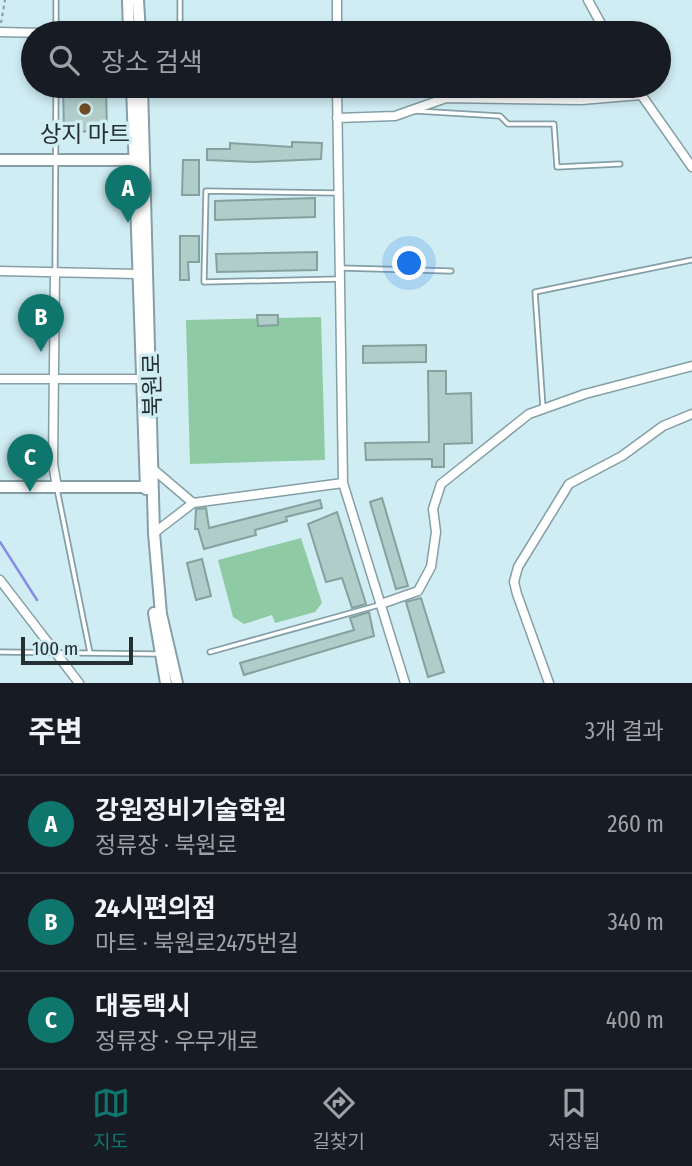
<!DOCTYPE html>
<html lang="ko">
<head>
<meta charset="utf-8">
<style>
  :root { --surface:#171b24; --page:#20242c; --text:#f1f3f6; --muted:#9ea1a6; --line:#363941; --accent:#0f766e }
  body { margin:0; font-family:"Fira Sans Condensed","Noto Sans KR",sans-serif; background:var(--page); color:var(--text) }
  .scale { position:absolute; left:21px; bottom:18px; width:112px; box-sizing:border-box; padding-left:7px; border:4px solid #253033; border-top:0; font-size:19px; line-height:24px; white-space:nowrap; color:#253033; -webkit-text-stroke:5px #d0edf4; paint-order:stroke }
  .you { position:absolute; left:410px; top:264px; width:24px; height:24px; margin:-18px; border:5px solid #fff; border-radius:50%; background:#1a73e8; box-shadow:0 0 0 10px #1a73e833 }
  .badge { display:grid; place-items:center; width:46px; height:46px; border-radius:50%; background:var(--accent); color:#fff; font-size:23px; font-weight:700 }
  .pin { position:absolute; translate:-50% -58px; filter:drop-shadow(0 2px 4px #0008) }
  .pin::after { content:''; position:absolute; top:37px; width:24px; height:21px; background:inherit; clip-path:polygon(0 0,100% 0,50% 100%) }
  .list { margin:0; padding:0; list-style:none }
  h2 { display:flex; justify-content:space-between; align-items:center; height:91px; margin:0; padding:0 28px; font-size:30px }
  h2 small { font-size:23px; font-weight:400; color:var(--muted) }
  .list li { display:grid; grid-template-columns:46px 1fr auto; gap:21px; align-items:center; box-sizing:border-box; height:98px; padding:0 28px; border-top:2px solid var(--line) }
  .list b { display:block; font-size:26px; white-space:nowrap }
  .list p { margin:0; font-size:23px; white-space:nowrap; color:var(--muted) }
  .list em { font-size:23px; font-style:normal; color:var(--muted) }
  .icon { flex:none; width:38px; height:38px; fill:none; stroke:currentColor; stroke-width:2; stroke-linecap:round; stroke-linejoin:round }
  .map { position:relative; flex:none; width:692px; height:683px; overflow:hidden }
  .search { position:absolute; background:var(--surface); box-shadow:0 4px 10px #0003; left:21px; right:21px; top:21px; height:77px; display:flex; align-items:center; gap:18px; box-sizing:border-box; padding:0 24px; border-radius:38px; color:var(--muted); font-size:26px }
  .sheet { height:385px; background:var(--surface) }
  nav { display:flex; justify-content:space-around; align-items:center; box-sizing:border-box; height:98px; border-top:2px solid var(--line); background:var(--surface); font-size:19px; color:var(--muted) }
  nav a { display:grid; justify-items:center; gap:4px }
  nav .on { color:var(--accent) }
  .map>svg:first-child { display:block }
  .green { fill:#8ecaa3 }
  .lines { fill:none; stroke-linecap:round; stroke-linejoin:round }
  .stream { stroke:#818ee5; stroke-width:2.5 }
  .building { fill:#b0cdc9; stroke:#85a19d; stroke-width:2 }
  .lane-casing { stroke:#859fa6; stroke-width:7 }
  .street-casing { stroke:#859fa6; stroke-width:11 }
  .secondary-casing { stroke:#859fa6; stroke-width:14 }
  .path { stroke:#859a9f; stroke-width:2; stroke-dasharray:3.5 3.5; stroke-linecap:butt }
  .lane { stroke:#fff; stroke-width:3.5 }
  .street { stroke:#fff; stroke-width:8 }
  .secondary { stroke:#fff; stroke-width:10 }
  .poi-dot { fill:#714d27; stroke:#d0edf4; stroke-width:2.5 }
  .labels { text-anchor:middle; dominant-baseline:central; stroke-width:7; stroke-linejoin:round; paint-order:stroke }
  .poi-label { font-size:23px; fill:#253033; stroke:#d0edf4 }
  .street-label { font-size:23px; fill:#253033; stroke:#d0edf4 }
</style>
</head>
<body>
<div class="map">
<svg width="692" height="683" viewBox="0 0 692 683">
  <rect width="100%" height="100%" fill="#d0edf4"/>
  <!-- green -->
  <path class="green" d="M215 86H292V96L215 95Z
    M321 317 325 460 190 464 186 320Z
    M301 538 322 603 315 612 275 623 272 615 244 624 233 617 218 560Z"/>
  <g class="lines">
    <!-- stream -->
    <path class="stream" d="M0 542 37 600"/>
  </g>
  <!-- building -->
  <path class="building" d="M63 86H106L107 131 64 132Z
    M292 142 322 143 321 159 253 162 207 160V149H230V143L292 147Z
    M183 160H199V195H182Z
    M315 198V217L215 220V201Z
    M180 236H199V262H188L189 280H180Z
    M317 252V270L217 272 216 254Z
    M257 315H278V325L258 326Z
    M426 345V362L363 363V346Z
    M428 371H446V394L471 393 472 443 444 444V467H432V459L366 460 365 443 429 442Z
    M382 498 408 586 396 589 370 502Z
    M320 500 322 508 286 517 287 521 255 530 256 535 204 549 198 529H195L196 509 206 508 209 528Z
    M337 512 366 604 352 608 342 578 326 582 308 524Z
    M202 559 211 596 196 600 187 563Z
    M421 598 444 672 428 677 406 602Z
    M369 612 374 636 244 675 240 663 354 630 350 618Z"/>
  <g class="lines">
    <defs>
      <path id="lane" d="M180 0V23L200 33
        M56 33V0
        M298 86H337
        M416 111 500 116 508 124H554L557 167 620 164
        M336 193 206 191 204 282 339 279
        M341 268 451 271
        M55 270 56 86
        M543 408 535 292 692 260
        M57 489 90 653
        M0 652 158 654
        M210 652 379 605"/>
      <path id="street" d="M588 0 606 33
        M0 32 43 33
        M337 33V0
        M337 86 343 483 405 683
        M635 86 692 167
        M337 118 395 116 446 98 581 100 641 95
        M0 271 138 274
        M55 272 53 464 57 487
        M0 379H143
        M153 469 193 503
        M154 533 193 503 343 483
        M0 580 79 683
        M381 604 418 591 431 567 436 532 433 509 441 484 529 414 585 394 692 366
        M549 683 517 594 514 582 518 567 569 484 622 456 663 426 692 414"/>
      <path id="secondary" d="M128 0 129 33
        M138 0 140 33
        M132 86 146 489
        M142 86 154 533 161 614 177 683
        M0 160H143
        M0 487H151
        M154 613 166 683"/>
    </defs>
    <!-- lane casing -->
    <use href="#lane" class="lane-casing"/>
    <!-- street casing -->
    <use href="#street" class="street-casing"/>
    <!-- secondary casing -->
    <use href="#secondary" class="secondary-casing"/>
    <!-- path -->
    <path class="path" d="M1 23 5 0"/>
    <!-- lane -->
    <use href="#lane" class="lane"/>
    <!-- street -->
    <use href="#street" class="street"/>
    <!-- secondary -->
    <use href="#secondary" class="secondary"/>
  </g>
  <!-- markers -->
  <circle class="poi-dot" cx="85" cy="109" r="7"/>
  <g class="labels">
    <!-- poi labels -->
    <g class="poi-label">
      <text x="85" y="134">상지 마트</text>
    </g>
    <!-- street labels -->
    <g class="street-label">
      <text transform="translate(152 385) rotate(-91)">북원로</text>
    </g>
  </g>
</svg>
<div class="scale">100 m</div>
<div class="you"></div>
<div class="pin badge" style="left:128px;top:223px">A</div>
<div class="pin badge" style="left:41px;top:352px">B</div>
<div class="pin badge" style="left:30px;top:492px">C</div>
<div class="search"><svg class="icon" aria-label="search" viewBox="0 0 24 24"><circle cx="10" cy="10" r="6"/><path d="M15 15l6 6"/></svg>장소 검색</div>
</div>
<section class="sheet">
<h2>주변<small>3개 결과</small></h2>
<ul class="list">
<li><span class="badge">A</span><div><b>강원정비기술학원</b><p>정류장 · 북원로</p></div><em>260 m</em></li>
<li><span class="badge">B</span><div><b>24시편의점</b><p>마트 · 북원로2475번길</p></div><em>340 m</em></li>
<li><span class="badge">C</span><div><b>대동택시</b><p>정류장 · 우무개로</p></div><em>400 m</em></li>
</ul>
</section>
<nav>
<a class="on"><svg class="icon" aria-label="map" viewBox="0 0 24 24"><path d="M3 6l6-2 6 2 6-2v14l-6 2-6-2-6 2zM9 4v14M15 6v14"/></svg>지도</a>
<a><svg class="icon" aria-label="directions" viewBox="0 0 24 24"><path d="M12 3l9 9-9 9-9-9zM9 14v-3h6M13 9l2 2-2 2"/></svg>길찾기</a>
<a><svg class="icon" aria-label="saved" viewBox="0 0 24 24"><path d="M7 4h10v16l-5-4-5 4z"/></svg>저장됨</a>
</nav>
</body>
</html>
